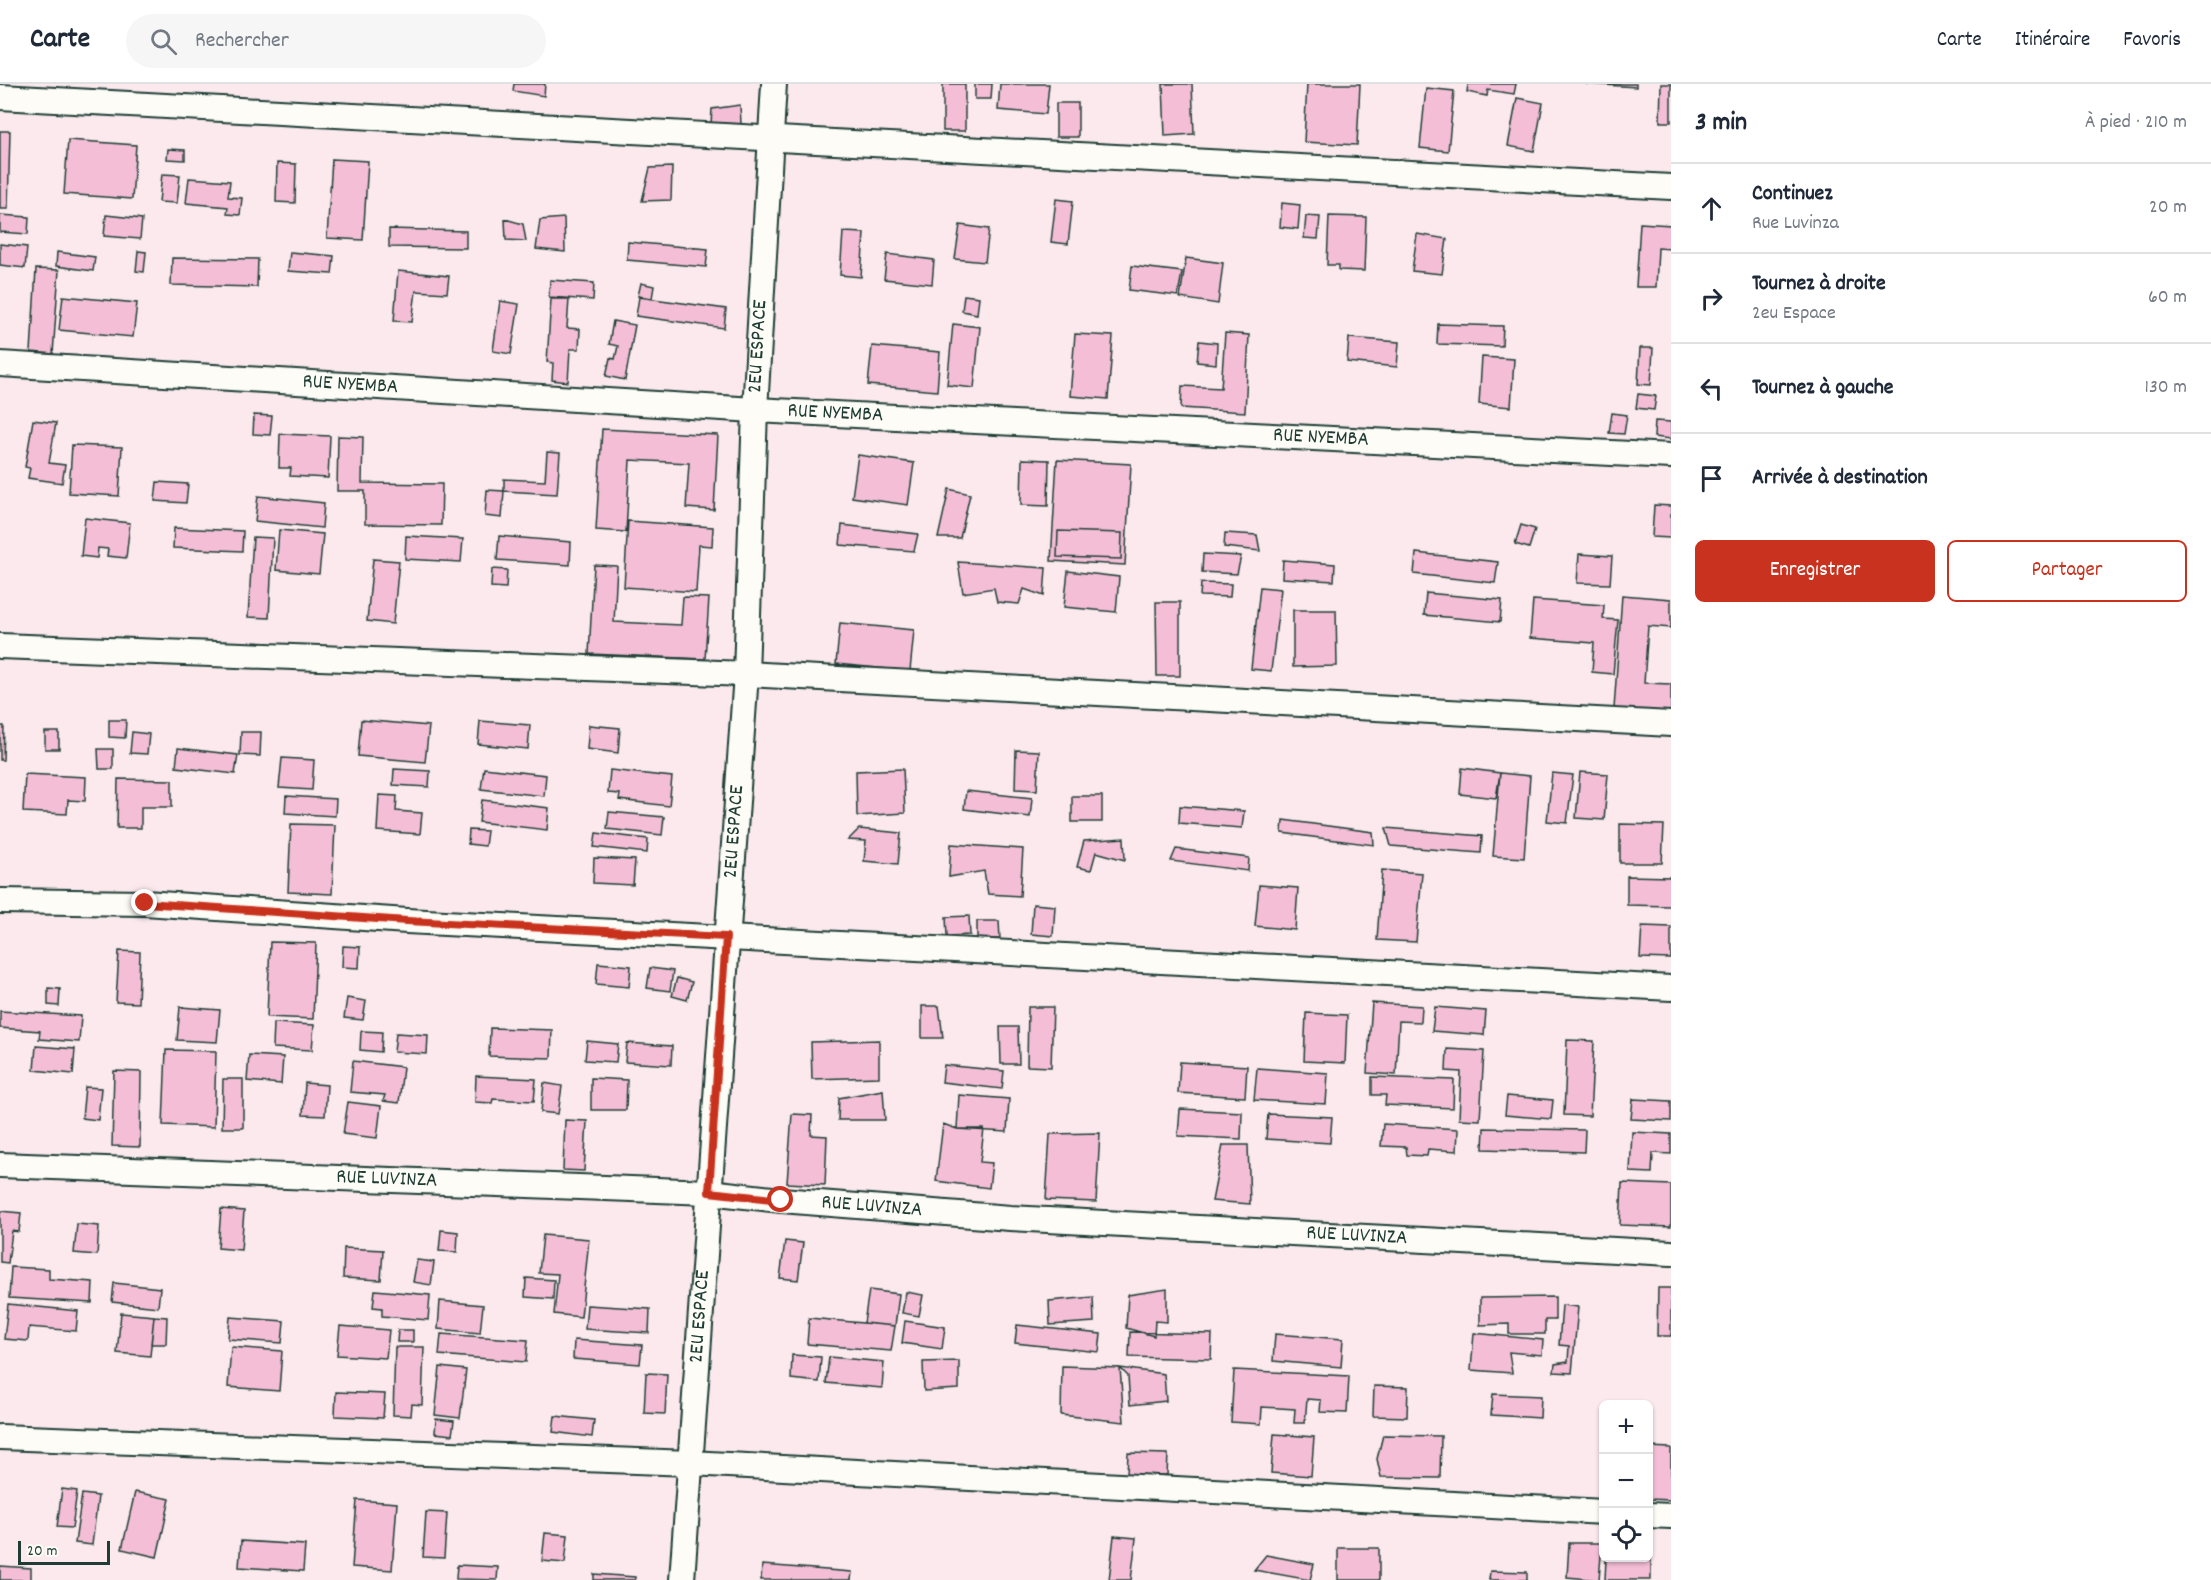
<!DOCTYPE html>
<html lang="fr">
<head>
<meta charset="utf-8">
<style>
  :root { --surface:#fff; --page:#f6f6f7; --text:#1f2937; --muted:#747a83; --line:#e0e1e3; --accent:#c8321e }
  body { margin:0; font-family:Dekko,sans-serif; background:var(--page); color:var(--text) }
  .controls { position:absolute; right:18px; bottom:18px; display:grid; overflow:hidden; border-radius:9px; box-shadow:0 2px 4px #0004 }
  .controls button { width:54px; height:54px; display:grid; place-items:center; padding:0; border:0; border-bottom:2px solid var(--line); background:var(--surface); color:var(--text); font:30px sans-serif }
  .scale { position:absolute; left:18px; bottom:15px; width:92px; box-sizing:border-box; padding-left:6px; border:3px solid #1f3d34; border-top:0; font-size:16px; line-height:21px; white-space:nowrap; color:#1f3d34; -webkit-text-stroke:4px #fdfcf7; paint-order:stroke }
  .stop { position:absolute; width:18px; height:18px; margin:-14px; border:4px solid #c8321e; border-radius:50%; background:#fff }
  .stop.end { background:#c8321e; border-color:#fff; box-shadow:0 2px 6px #0008 }
  .list { margin:0; padding:0; list-style:none }
  h2 { display:flex; justify-content:space-between; align-items:center; height:78px; margin:0; padding:0 24px; font-size:26px }
  h2 small { font-size:20px; font-weight:400; color:var(--muted) }
  .list li { display:grid; grid-template-columns:39px 1fr auto; gap:18px; align-items:center; box-sizing:border-box; height:90px; padding:0 24px; border-top:2px solid var(--line) }
  .list b { display:block; font-size:22px; white-space:nowrap }
  .list p { margin:0; font-size:20px; white-space:nowrap; color:var(--muted) }
  .list em { font-size:20px; font-style:normal; color:var(--muted) }
  .actions { display:flex; gap:12px; padding:18px 24px }
  .actions a { flex:1; padding:14px 0; border:2px solid var(--accent); border-radius:9px; text-align:center; font-size:21px; color:var(--accent) }
  .actions .main { background:var(--accent); color:#fff }
  .icon { flex:none; width:33px; height:33px; fill:none; stroke:currentColor; stroke-width:2; stroke-linecap:round; stroke-linejoin:round }
  .map { position:relative; flex:none; width:1671px; height:1496px; overflow:hidden }
  header { display:flex; align-items:center; gap:36px; box-sizing:border-box; height:84px; padding:0 30px; background:var(--surface); border-bottom:2px solid var(--line) }
  header strong { font-size:28px }
  nav { display:flex; gap:33px; margin-inline-start:auto; font-size:21px }
  .search { width:420px; height:54px; background:var(--page); display:flex; align-items:center; gap:15px; box-sizing:border-box; padding:0 21px; border-radius:33px; color:var(--muted); font-size:22px }
  main { display:flex }
  aside { flex:1; background:var(--surface) }
  .map>svg:first-child { display:block }
  .building { fill:#f5bed7; stroke:#1f3d34; stroke-width:1.5 }
  .lines { fill:none; stroke-linecap:round; stroke-linejoin:round }
  .street-casing { stroke:#1f3d34; stroke-width:28 }
  .street { stroke:#fdfcf7; stroke-width:24 }
  .route { stroke:#c8321e; stroke-width:8 }
  .labels { text-anchor:middle; dominant-baseline:central; stroke-width:4.5; stroke-linejoin:round; paint-order:stroke }
  .street-label { font-size:21px; fill:#1f3d34; stroke:#fdfcf7 }
</style>
</head>
<body>
<header>
<strong>Carte</strong>
<div class="search"><svg class="icon" aria-label="search" viewBox="0 0 24 24"><circle cx="10" cy="10" r="6"/><path d="M15 15l6 6"/></svg>Rechercher</div>
<nav><a>Carte</a><a>Itinéraire</a><a>Favoris</a></nav>
</header>
<main>
<div class="map">
<svg width="1671" height="1496" viewBox="0 0 1671 1496">
  <rect width="100%" height="100%" fill="#fbe9ed"/>
  <filter id="ink" filterUnits="userSpaceOnUse"><feTurbulence type="fractalNoise" baseFrequency=".0167" numOctaves="2"/><feDisplacementMap in="SourceGraphic" scale="12" xChannelSelector="R" yChannelSelector="G"/><feConvolveMatrix kernelMatrix="1 2 1 2 8 2 1 2 1" color-interpolation-filters="sRGB"/></filter>
  <g filter="url(#ink)">
    <!-- building -->
    <path class="building" d="M514 0H545L544 12 513 7Z
      M943 0H965V47H943Z
      M975 0H992L991 15H975Z
      M1000 0H1049L1046 30 998 26Z
      M1163 0H1192L1194 50 1165 52Z
      M1307 0H1360L1357 61 1304 58Z
      M1468 0H1516L1514 10 1488 6 1487 12 1467 8Z
      M1586 0H1636V3Z
      M1661 0H1671V38H1660Z
      M1426 4 1454 7 1448 67 1420 64Z
      M1517 14 1543 19 1534 67 1508 62Z
      M1056 19H1078V53H1056Z
      M740 21 741 40H711L712 25Z
      M0 47H10L8 125H0Z
      M68 56 136 61 132 115 64 110Z
      M168 65 185 66V76L167 75Z
      M332 75 368 77 363 156 327 154Z
      M277 79 296 80 295 119 276 118Z
      M672 83 671 116 642 117 650 84Z
      M162 90 180 91 177 119 159 118Z
      M189 94 230 97 228 113 242 114 240 131 227 130 228 123 186 119Z
      M1056 115 1073 117 1068 160 1051 158Z
      M1282 119 1300 121 1298 145 1280 143Z
      M0 131 29 133 28 150 0 148Z
      M106 131 142 135 140 155 104 152Z
      M1306 132 1320 133 1318 155 1304 154Z
      M1329 132 1366 133 1364 187 1339 186V181H1327Z
      M564 134 565 168 536 165 540 136Z
      M505 135 523 140 526 157 506 156Z
      M1640 139 1671 141V165L1658 164 1656 203H1636Z
      M960 141 989 145 985 178 955 175Z
      M389 145 466 147V164L389 163Z
      M843 148 864 149 861 193 840 191Z
      M1417 150 1447 155 1442 190 1412 187Z
      M628 158 708 165 706 183 627 176Z
      M0 160 27 163 25 184 0 181Z
      M138 167 146 168 144 188 136 187Z
      M57 168 95 173 93 187 56 182Z
      M290 168 334 172 332 190 288 187Z
      M887 170 934 176 932 200 884 195Z
      M172 174 258 175 257 203 171 201Z
      M1186 174 1223 179 1218 220 1180 214Z
      M1132 182 1182 188 1178 212 1129 206Z
      M36 185 59 186 53 270 31 268Z
      M398 187 449 192 447 209 416 207 412 238 394 237Z
      M550 196 594 199 593 216 549 213Z
      M641 199 654 202 652 214 638 212Z
      M964 211 979 213 977 230 962 227Z
      M63 212 137 219 133 253 59 246Z
      M639 213 726 225 724 244 636 232Z
      M551 215H569L567 244 580 245 579 265H570L568 298 552 296 553 279 547 278Z
      M500 217 519 220 511 270 493 267Z
      M613 237 635 241 625 296 606 292 610 274 615 275 618 262 609 260Z
      M953 240 980 243 974 304 947 301Z
      M1438 240 1503 242 1502 262 1437 260Z
      M1225 249 1249 251 1245 328 1181 324 1182 302 1221 304Z
      M1075 250 1113 252 1108 315 1070 312Z
      M1349 254 1399 258 1397 283 1347 278Z
      M1199 257 1217 259 1216 280 1197 278Z
      M872 262 940 268 937 307 868 301Z
      M1640 264H1653L1651 301 1638 300Z
      M1482 273 1514 275 1511 323 1479 320Z
      M1638 310 1656 312 1654 326 1636 324Z
      M1612 329 1627 331 1624 350 1609 349Z
      M254 331 272 332 270 351 253 350Z
      M33 336 56 339 49 379 65 381 62 399 28 394 30 384 25 383Z
      M1655 337 1671 338V355L1654 353Z
      M602 345 718 351 714 426 686 424 689 379 630 376 626 448 596 446Z
      M280 350 330 352 328 394 290 392 291 384H279Z
      M338 352 363 353 362 399 442 400 441 441 365 440V407H337Z
      M72 361 122 363 119 412 69 409Z
      M547 368 560 369 557 410 504 407V395L545 397Z
      M858 371 914 379 908 421 852 413Z
      M1022 375 1049 376 1048 422 1021 421Z
      M1057 376 1131 380 1125 481 1051 477Z
      M157 398 188 400 186 419 155 417Z
      M949 405 970 410 960 454H938Z
      M487 406 504 407 502 434 485 432Z
      M258 412 324 419 322 444 255 437Z
      M1654 421 1671 422V454L1652 453Z
      M85 434 130 439 126 474 107 472 108 465 98 464 97 474 81 472Z
      M628 437 713 443 712 462 699 461 696 508 624 503Z
      M842 441 918 450 914 467 840 461Z
      M1521 441 1535 445 1529 464 1515 460Z
      M174 444 243 447 242 467 173 464Z
      M279 446 323 450 319 490 276 486Z
      M1058 447 1122 449 1121 475 1057 473Z
      M1225 449 1257 451 1260 467 1224 463Z
      M406 452 463 455 461 478 405 475Z
      M499 452 571 458 570 481 497 476Z
      M253 453 273 454 269 534 248 533Z
      M1416 469 1498 478 1495 499 1414 490Z
      M1203 470 1241 472 1237 490 1202 488Z
      M1579 470 1612 472 1610 500 1577 499Z
      M373 475 399 477 393 540 367 537Z
      M1283 476 1335 480 1334 497 1282 494Z
      M958 478 1046 484 1044 512 1024 505 1019 520 997 518 994 504 963 509Z
      M594 481 617 482 614 538 681 541 683 513 709 514 705 575 589 570Z
      M492 485 507 486 506 504 491 503Z
      M1068 487 1119 493 1116 528 1064 523Z
      M1201 499 1231 500 1230 513 1200 512Z
      M1260 503 1281 505 1271 587 1251 585Z
      M1426 509 1502 516 1500 538 1424 531Z
      M1622 511 1671 515V544L1648 542 1644 599 1671 600V629L1614 625Z
      M1533 516 1604 521 1603 535 1618 536 1613 590 1592 588 1594 559 1530 554Z
      M1156 518H1180V592H1157Z
      M1293 526H1336L1337 582 1293 583Z
      M840 539 914 546 910 587 836 580Z
      M109 636H126L125 654 109 653Z
      M361 636 429 642 425 678 358 672Z
      M480 637 530 641 528 665 478 660Z
      M589 641 620 644 618 669 587 665Z
      M0 642H4L3 676H0Z
      M45 648H59V665H45Z
      M132 648 149 650 147 670 130 669Z
      M241 648H261L260 672 240 671Z
      M178 664 238 671 235 690 176 683Z
      M98 665H113V685H99Z
      M1016 666 1039 667 1037 706 1015 705Z
      M282 674 314 676 312 706 279 704Z
      M484 684 546 691 544 712 481 705Z
      M1462 684 1500 689 1496 714 1460 710Z
      M394 685 430 687 429 703 393 701Z
      M903 685 905 729 857 732 856 687Z
      M610 686 672 693 669 722 619 716 620 710 608 709Z
      M1580 688 1608 690 1604 736 1576 734Z
      M1500 689 1530 692 1524 774 1493 772Z
      M1552 689 1573 691 1567 739 1547 737Z
      M25 690 86 693 85 717 68 716 67 730 23 728Z
      M118 695 172 696V723H141V744H117Z
      M966 707 1032 714 1030 733 964 725Z
      M379 711 397 712 396 727 422 729 420 750 377 747Z
      M286 712 336 715 335 732 285 729Z
      M1072 712H1102V738H1072Z
      M482 716 549 724 547 746 479 738Z
      M1180 722 1244 727 1242 744 1179 739Z
      M609 728 664 733 662 751 607 745Z
      M1283 736 1373 748 1374 761 1282 749Z
      M291 740 335 741 332 810 288 808Z
      M1620 740 1664 741 1662 779H1620Z
      M1386 744 1482 752 1481 769 1391 762Z
      M859 745 901 749 898 780 864 777 866 757 848 756Z
      M469 746 487 747 485 762 468 760Z
      M596 749 648 755 647 769 594 763Z
      M1124 754 1125 776 1096 768 1091 786 1077 783 1084 757Z
      M951 760 1023 765 1020 812 988 810 984 787 949 793Z
      M1176 765 1249 774 1248 787 1171 777Z
      M594 774 635 776 633 801 593 799Z
      M1382 786 1422 789 1416 858 1377 856Z
      M1627 792 1671 793V822L1627 821Z
      M1259 801 1298 804 1295 846 1255 842Z
      M1033 820 1055 822 1053 852 1031 850Z
      M969 832 970 851 947 852 946 833Z
      M977 837H999L1000 855H977Z
      M1642 842 1671 843V875L1640 874Z
      M270 858 316 859 313 935 267 933Z
      M343 862 360 863 359 884 342 883Z
      M119 867 140 868 138 919 116 918Z
      M598 879 631 882 629 903 596 900Z
      M650 884 673 887 670 907 647 904Z
      M677 894 692 898 687 916 672 912Z
      M48 904 60 905 59 922 48 921Z
      M347 914 366 917 363 936 344 934Z
      M1372 919 1422 922 1421 938 1399 937 1396 991 1367 989Z
      M922 922H939L943 954H922Z
      M180 923 220 926 217 958 177 956Z
      M1028 923H1053L1051 983 1027 982Z
      M1435 923 1486 927 1484 951 1432 947Z
      M0 927 81 932 79 958 39 955 40 947 0 944Z
      M1306 929 1347 931 1345 979 1304 977Z
      M274 939 314 941 312 966 273 964Z
      M1000 943H1018L1019 980H1001Z
      M490 944 552 946 551 974 489 972Z
      M361 947 382 948 381 968 360 966Z
      M396 949 428 951 427 970 394 968Z
      M879 956V993L812 995 811 958Z
      M1567 956 1594 957 1590 1032 1564 1031Z
      M587 957 618 960 616 978 585 976Z
      M627 959 672 962 671 981 625 978Z
      M36 962 75 965 73 990 34 986Z
      M1447 965 1484 967 1480 1036 1459 1035 1461 988 1446 987Z
      M166 966 216 967 214 1043 163 1041Z
      M249 971 283 973 281 1000 247 997Z
      M353 977 403 983 399 1019 383 1017 385 1011 350 1008Z
      M1180 978 1247 982 1245 1013 1178 1009Z
      M944 981 1004 987 1002 1005 942 998Z
      M1257 984 1328 989 1326 1020 1254 1016Z
      M114 987 141 988 140 1063 112 1062Z
      M476 992 536 995 534 1017 493 1015 492 1019 475 1018Z
      M1372 993 1454 996 1453 1024 1385 1021 1386 1011H1372Z
      M591 994 627 996 626 1026H591Z
      M223 995H243V1044H222Z
      M305 999 327 1001 325 1032 303 1031Z
      M544 999 562 1002 558 1030 541 1028Z
      M85 1003 101 1004 98 1036 82 1034Z
      M883 1006 885 1036H838L839 1014Z
      M959 1011 1009 1015 1007 1048 957 1045Z
      M1507 1012 1553 1016 1551 1035 1505 1031Z
      M1633 1015 1671 1017V1037L1631 1035Z
      M348 1018 381 1022 377 1054 343 1050Z
      M1180 1025 1242 1028 1241 1055 1178 1052Z
      M792 1030 812 1031 811 1051 827 1052 825 1101 787 1099Z
      M1268 1030 1332 1033 1330 1059 1266 1055Z
      M565 1036 587 1037 584 1087 563 1086Z
      M943 1040 957 1045H984L980 1078 992 1079 989 1104 936 1097Z
      M1383 1040 1458 1045 1457 1067 1428 1065 1427 1072 1407 1071 1406 1063 1381 1062Z
      M1484 1044 1585 1046 1584 1068 1483 1065Z
      M1632 1048 1671 1050V1070L1653 1069 1652 1089 1630 1088Z
      M1100 1049 1096 1118 1046 1116 1050 1050Z
      M1223 1061H1248L1250 1120 1212 1117Z
      M1622 1099 1671 1101V1143L1620 1141Z
      M221 1125 244 1127 241 1166 218 1164Z
      M0 1127 21 1129 19 1148 12 1147 8 1179 0 1178Z
      M77 1140 99 1142 97 1171 74 1169Z
      M441 1146 458 1148 457 1168 439 1167Z
      M543 1151 589 1155 581 1233 554 1230 558 1190 539 1189Z
      M785 1157 803 1159 798 1196 780 1194Z
      M344 1164 383 1166 381 1196 343 1194Z
      M417 1176 434 1178 431 1201 413 1198Z
      M11 1183 49 1185V1195L93 1198 92 1219 9 1214Z
      M526 1194 554 1196 553 1215 525 1213Z
      M114 1199 160 1204 158 1223 112 1218Z
      M1658 1204H1671V1252H1657Z
      M1167 1205V1238L1155 1237 1154 1252 1126 1244 1128 1211Z
      M375 1206 430 1211 428 1236 382 1232V1224L373 1223Z
      M869 1206 899 1210 895 1242 864 1239Z
      M906 1208 923 1211 919 1232 902 1229Z
      M1093 1213 1094 1238 1050 1241 1049 1217Z
      M1555 1213V1236H1545V1250H1509V1240L1480 1241V1214Z
      M440 1217 483 1221 480 1249 438 1245Z
      M8 1220 78 1227 76 1247 29 1243 28 1257 4 1255Z
      M587 1221 650 1225 649 1249 585 1245Z
      M1562 1221 1578 1223 1572 1289 1554 1288 1555 1280 1568 1278 1569 1262 1559 1261Z
      M121 1229 154 1232 150 1272 117 1269Z
      M154 1232 167 1233 166 1260H151Z
      M230 1233 284 1237 282 1259 228 1255Z
      M809 1234 895 1242 891 1267 807 1260Z
      M905 1237 945 1243 942 1265 902 1259Z
      M1017 1241 1101 1250 1099 1268 1015 1259Z
      M340 1242 389 1246 386 1274 337 1271Z
      M398 1246H413V1258H397Z
      M1130 1248 1212 1250 1211 1275 1129 1273Z
      M1474 1249 1543 1256 1542 1271 1509 1268 1512 1289 1471 1286Z
      M441 1250 528 1256 526 1278 439 1271Z
      M1275 1250 1343 1255 1341 1283 1273 1277Z
      M574 1256 642 1261 640 1280 573 1275Z
      M231 1263 282 1267 279 1307 228 1303Z
      M395 1263H424L422 1321 412 1320 411 1332 393 1331Z
      M792 1271 821 1273 819 1298 791 1295Z
      M829 1273 884 1278 882 1304 826 1299Z
      M959 1277V1305L924 1307 923 1278Z
      M1062 1282 1120 1284 1124 1338 1061 1331Z
      M440 1283 466 1286 460 1334 435 1331Z
      M1120 1284 1164 1290 1166 1317 1130 1321 1128 1292Z
      M1234 1286 1349 1292 1347 1329 1320 1328 1321 1316 1307 1315 1305 1339H1294L1295 1325 1262 1323 1261 1340 1231 1338Z
      M646 1289 667 1290 665 1330 644 1329Z
      M1374 1302 1408 1303 1407 1333 1373 1332Z
      M336 1308 385 1310 383 1334 335 1332Z
      M1493 1310 1541 1312 1540 1334 1491 1331Z
      M555 1332 594 1336 592 1353 553 1348Z
      M436 1335 454 1337 452 1351 435 1349Z
      M1274 1350 1314 1353 1311 1392 1271 1389Z
      M1383 1351 1441 1352 1440 1394 1381 1393 1377 1375Z
      M1648 1363 1671 1364V1416L1648 1415Z
      M1128 1369 1168 1370 1167 1391H1127Z
      M62 1405 77 1407 72 1444 57 1443Z
      M135 1408 170 1415 157 1473 122 1465Z
      M82 1410 98 1412 92 1461 75 1459Z
      M357 1416 397 1419 392 1486 352 1483Z
      M426 1428 447 1429 444 1474 423 1473Z
      M545 1449 568 1451 565 1479 542 1477Z
      M1114 1452 1136 1454 1131 1496H1109Z
      M241 1457 305 1461 303 1487 239 1483Z
      M1569 1459H1602L1599 1496 1567 1493Z
      M1338 1464H1379V1496H1338Z
      M1266 1471 1314 1480 1310 1496 1254 1486Z
      M1606 1475 1651 1476V1496H1605Z
      M457 1481 498 1483 497 1496 456 1495Z
      M762 1481 852 1488 851 1496H761Z
      M0 1482 31 1484V1496H0Z
      M1490 1487 1527 1488V1496H1489Z
      M594 1490 635 1493V1496H594Z"/>
    <g class="lines">
      <defs>
        <g id="street">
          <path d="M0 13 1671 103"/>
          <path id="s1" d="M0 280 755 326 1671 372"/>
          <path d="M0 562 746 590 1671 640"/>
          <path d="M0 817 145 819 407 837 1671 904"/>
          <path id="s2" d="M0 1081 709 1108 781 1116 1010 1134 1671 1169"/>
          <path d="M0 1353 690 1379 1604 1428"/>
          <path d="M1648 1431 1671 1432"/>
          <path id="s3" d="M682 1496 746 590 755 326 774 0"/>
        </g>
      </defs>
      <!-- street casing -->
      <use href="#street" class="street-casing"/>
      <!-- street -->
      <use href="#street" class="street"/>
    </g>
  </g>
  <g class="lines" filter="url(#ink)">
    <!-- route -->
    <path class="route" d="M145 819 407 837 726 853 709 1108 781 1116"/>
  </g>
  <g class="labels">
    <!-- street labels -->
    <g class="street-label">
      <text stroke="none"><textPath href="#s3" startOffset="1236">2EU ESPACE</textPath></text>
      <text stroke="none"><textPath href="#s1" startOffset="351">RUE NYEMBA</textPath></text>
      <text stroke="none"><textPath href="#s1" startOffset="837">RUE NYEMBA</textPath></text>
      <text stroke="none"><textPath href="#s1" startOffset="1323">RUE NYEMBA</textPath></text>
      <text stroke="none"><textPath href="#s3" startOffset="750">2EU ESPACE</textPath></text>
      <text stroke="none"><textPath href="#s2" startOffset="387">RUE LUVINZA</textPath></text>
      <text stroke="none"><textPath href="#s2" startOffset="873">RUE LUVINZA</textPath></text>
      <text stroke="none"><textPath href="#s2" startOffset="1359">RUE LUVINZA</textPath></text>
      <text stroke="none"><textPath href="#s3" startOffset="264">2EU ESPACE</textPath></text>
    </g>
  </g>
</svg>
<div class="controls">
<button>+</button>
<button>−</button>
<button><svg class="icon" aria-label="locate" viewBox="0 0 24 24"><circle cx="12" cy="12" r="6"/><path d="M12 2v4M12 18v4M2 12h4M18 12h4"/></svg></button>
</div>
<div class="scale">20 m</div>
<div class="stop" style="left:781px;top:1116px"></div>
<div class="stop end" style="left:145px;top:819px"></div>
</div>
<aside>
<h2>3 min<small>À pied · 210 m</small></h2>
<ul class="list">
<li><svg class="icon" aria-label="ahead" viewBox="0 0 24 24"><path d="M12 20V5M6 11l6-6 6 6"/></svg><div><b>Continuez</b><p>Rue Luvinza</p></div><em>20 m</em></li>
<li><svg class="icon" aria-label="right" viewBox="0 0 24 24"><path d="M7 20v-9h11M14 6l5 5-5 5"/></svg><div><b>Tournez à droite</b><p>2eu Espace</p></div><em>60 m</em></li>
<li><svg class="icon" aria-label="left" viewBox="0 0 24 24"><path d="M17 20v-9H6M10 6l-5 5 5 5"/></svg><div><b>Tournez à gauche</b></div><em>130 m</em></li>
<li><svg class="icon" aria-label="arrive" viewBox="0 0 24 24"><path d="M6 21V4h12l-3 4 3 4H6"/></svg><div><b>Arrivée à destination</b></div></li>
</ul>
<div class="actions"><a class="main">Enregistrer</a><a>Partager</a></div>
</aside>
</main>
</body>
</html>
